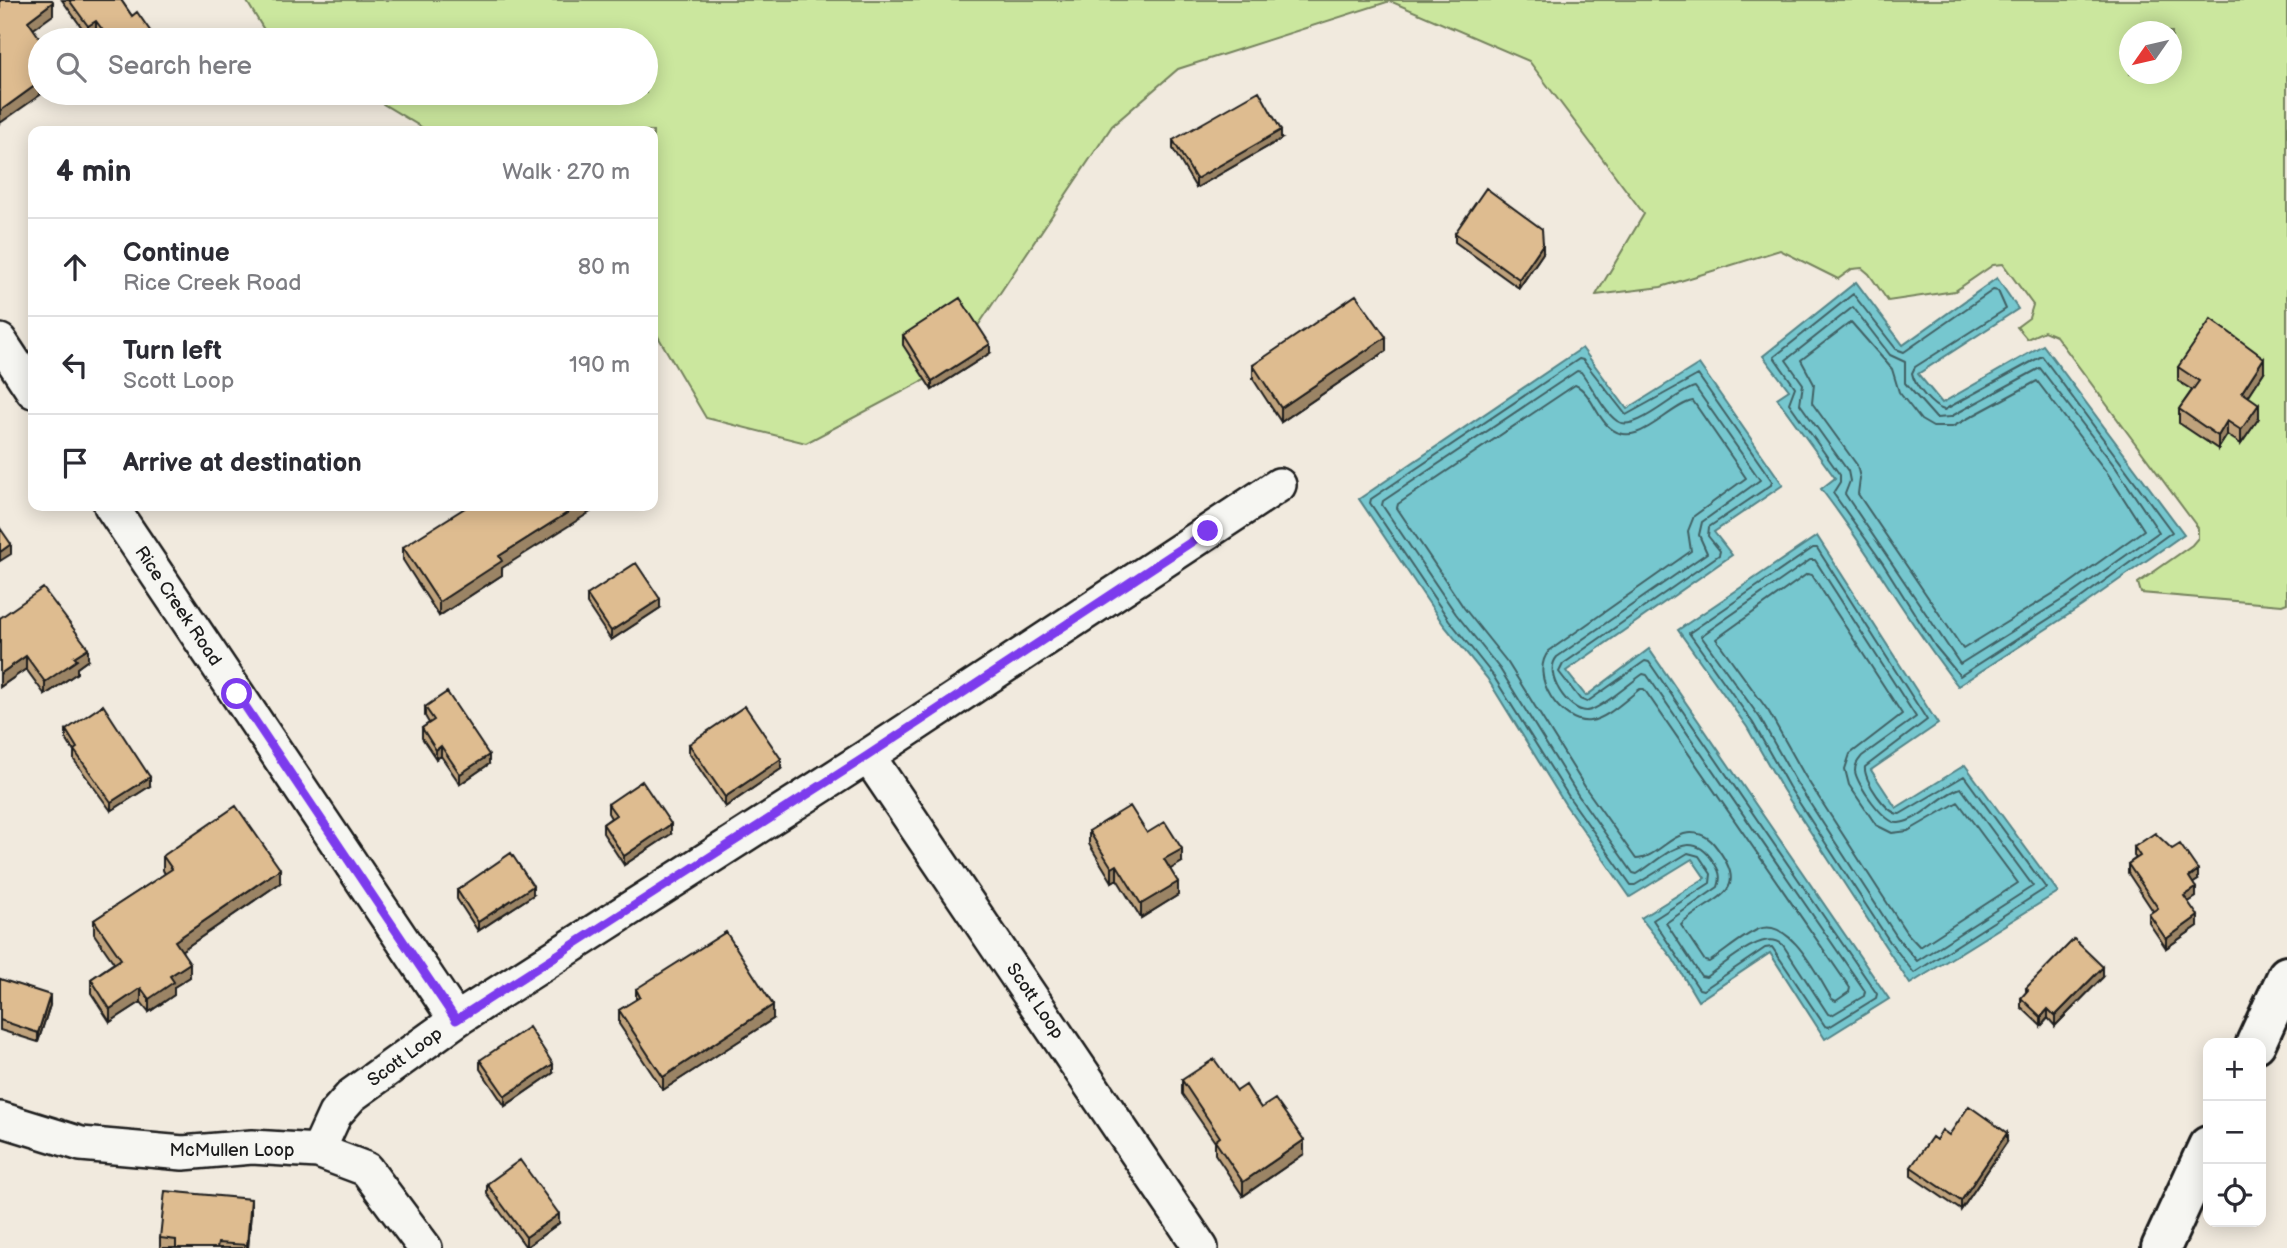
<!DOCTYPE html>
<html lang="en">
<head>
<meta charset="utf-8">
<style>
  :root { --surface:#fff; --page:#f7f7f7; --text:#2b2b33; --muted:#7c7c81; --line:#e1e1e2 }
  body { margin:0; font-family:"Balsamiq Sans",sans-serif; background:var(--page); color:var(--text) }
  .controls { position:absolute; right:21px; bottom:21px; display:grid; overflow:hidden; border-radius:14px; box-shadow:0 4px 18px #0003 }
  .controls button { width:63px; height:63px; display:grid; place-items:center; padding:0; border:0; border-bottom:2px solid var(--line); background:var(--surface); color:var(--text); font:35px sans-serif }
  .compass { position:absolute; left:2119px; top:21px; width:63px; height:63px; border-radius:50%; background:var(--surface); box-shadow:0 4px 18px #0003; rotate:236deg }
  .stop { position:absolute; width:21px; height:21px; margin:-16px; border:5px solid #7c3aed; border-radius:50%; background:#fff }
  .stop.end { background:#7c3aed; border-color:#fff; box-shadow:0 2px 7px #0008 }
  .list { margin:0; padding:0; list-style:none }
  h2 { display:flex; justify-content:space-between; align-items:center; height:91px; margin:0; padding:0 28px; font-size:30px }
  h2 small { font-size:23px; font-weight:400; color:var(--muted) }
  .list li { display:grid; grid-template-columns:46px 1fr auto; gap:21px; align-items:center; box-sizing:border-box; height:98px; padding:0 28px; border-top:2px solid var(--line) }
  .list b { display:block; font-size:26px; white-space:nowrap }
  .list p { margin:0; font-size:23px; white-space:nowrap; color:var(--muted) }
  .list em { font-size:23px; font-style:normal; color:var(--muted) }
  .icon { flex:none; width:38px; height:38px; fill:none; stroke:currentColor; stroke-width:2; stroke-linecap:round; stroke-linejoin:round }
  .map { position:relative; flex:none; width:2287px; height:1248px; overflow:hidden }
  .search { position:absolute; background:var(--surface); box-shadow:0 4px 18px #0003; left:28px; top:28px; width:630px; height:77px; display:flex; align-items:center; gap:18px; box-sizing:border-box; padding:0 24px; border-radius:38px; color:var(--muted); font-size:26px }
  .panel { position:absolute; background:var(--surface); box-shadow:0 4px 18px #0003; left:28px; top:126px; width:630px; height:385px; border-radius:14px }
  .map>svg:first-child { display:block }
  .green { fill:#cbe79e; stroke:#74825d; stroke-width:2; fill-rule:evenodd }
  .water { fill:#76c7cf; stroke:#528387; stroke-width:2 }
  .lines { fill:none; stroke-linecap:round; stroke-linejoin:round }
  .shore { stroke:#406064; stroke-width:2 }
  .minor-casing { stroke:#1c1c1c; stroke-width:38 }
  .major-casing { stroke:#1c1c1c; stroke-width:44 }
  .minor { stroke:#f6f6f2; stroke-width:33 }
  .major { stroke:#f6f6f2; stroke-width:38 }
  .wall { fill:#bfa27c; stroke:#1c1c1c; stroke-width:2 }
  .shaded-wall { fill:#9b8465; stroke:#1c1c1c; stroke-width:2 }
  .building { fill:#debc90; stroke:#1c1c1c; stroke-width:2 }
  .route { stroke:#7c3aed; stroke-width:9 }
  .labels { text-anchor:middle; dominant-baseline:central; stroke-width:6; stroke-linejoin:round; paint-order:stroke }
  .street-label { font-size:18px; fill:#1c1c1c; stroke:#f6f6f2 }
</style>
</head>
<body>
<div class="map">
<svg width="2287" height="1248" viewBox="0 0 2287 1248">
  <rect width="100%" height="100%" fill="#f1eade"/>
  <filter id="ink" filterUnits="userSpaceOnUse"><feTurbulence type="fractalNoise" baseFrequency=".0143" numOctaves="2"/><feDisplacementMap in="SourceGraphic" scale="14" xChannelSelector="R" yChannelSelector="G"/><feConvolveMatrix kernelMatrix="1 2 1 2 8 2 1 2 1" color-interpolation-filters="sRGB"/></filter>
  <g filter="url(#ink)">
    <!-- green -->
    <path class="green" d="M246 0H2287V603L2282 605 2141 593 2138 583 2192 545 2198 538V528L2056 336 2044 331 2027 339 2017 327 2029 318 2033 305 2003 264 1993 265 1955 291 1888 301 1869 274 1862 268 1852 269 1838 279 1780 250 1661 287 1596 295 1644 214 1529 61 1390 1 1178 69 1112 126 951 366 806 443 706 418 653 328V131H428L365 93H646V40H278L266 33ZM2130 32H2172V74H2130Z"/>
    <!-- water -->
    <path class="water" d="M1997 278 2018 309 1918 374 1942 403 2043 345 2184 534 2082 606 1958 686C1908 623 1870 552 1821 489L1835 478 1777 398 1789 390 1763 356 1856 282 1903 345Z
      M1582 348 1627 409 1699 364 1783 485 1714 532 1732 555 1566 671 1586 696 1649 649C1728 766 1810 882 1889 999L1825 1039 1770 953 1698 1001 1673 959 1641 918 1705 878 1692 859 1630 897 1565 804 1487 678 1443 624 1359 499Z
      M1817 536 1938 724 1871 770 1896 808 1965 765 2058 892 1910 984 1783 790 1747 727 1678 630Z"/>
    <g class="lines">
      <!-- shore -->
      <path class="shore" d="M1993 290 1998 291 2006 309 1915 367 1912 373C1914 385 1932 407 1944 410L2042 356 2172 532 2078 600 1960 676 1935 646 1882 562 1833 493 1840 482V475L1789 403 1795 387 1774 357 1853 294 1896 349 1904 352Z
        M1853 307 1890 355 1905 362V383L1936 418 1950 417 2040 368 2116 468 2159 532 2073 593 1960 664 1845 494 1850 481 1848 471 1800 404 1803 384 1786 360Z
        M1851 322 1892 369 1899 392 1921 420 1933 427H1952L2037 381 2108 474 2144 530 2067 585 1963 649 1858 494 1860 478 1857 465 1812 403 1814 384 1801 360Z
        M1579 359 1583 360 1626 415 1698 375 1772 481 1771 485 1709 527 1708 536 1720 551 1719 555 1563 664 1559 672 1580 699 1587 702 1645 661 1649 662 1877 994 1876 998 1829 1027 1825 1026 1772 947 1765 948 1703 990 1699 989 1653 920 1710 883 1711 874 1699 856 1688 853 1635 885H1631L1571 800 1492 674 1449 620 1370 503 1371 499Z
        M1577 371 1581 372C1592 386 1603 411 1617 421 1636 434 1676 391 1695 387L1760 480 1702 522 1699 535 1707 553 1557 657C1542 674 1569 712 1587 711 1600 710 1631 682 1643 674L1647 675 1865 991 1864 996 1832 1015 1828 1014 1783 945C1764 927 1724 965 1706 977L1701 976 1666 923 1718 887C1722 876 1719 870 1713 861 1690 826 1664 857 1637 874L1633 873 1578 795 1500 669 1456 614 1382 505 1383 501Z
        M1575 385C1590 391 1596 416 1609 427 1637 452 1667 406 1693 401L1746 478 1694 516 1688 531 1691 551 1549 651C1528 675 1561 725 1590 721 1607 719 1626 699 1640 689H1644L1850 988 1849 992 1836 1001 1832 999C1818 977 1790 917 1759 929 1742 936 1725 952 1709 962L1705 961 1681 925C1710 896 1756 896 1714 844 1707 835 1695 831 1684 834 1668 838 1653 859 1636 859L1587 790 1508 663 1464 608 1397 508 1398 504Z
        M1813 548H1817L1927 720 1865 767C1863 779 1887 815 1900 814L1964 776 2046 888 1914 973 1890 942 1789 787 1753 723 1689 633Z
        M1810 560H1815L1916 717 1862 756C1858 761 1855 764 1855 771 1856 783 1885 825 1899 823 1921 821 1940 794 1961 788L2033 886 1917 961 1897 937 1796 782 1760 718 1701 636Z
        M1807 574 1812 575 1902 714 1850 754 1845 769 1849 785 1876 825 1892 833 1908 831 1958 802 2018 883 1920 947 1906 932 1805 776 1769 712 1716 639Z"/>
      <defs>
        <path id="minor" d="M0 341 33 391
          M111 506 456 1020
          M868 756 1201 1248
          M0 1119 81 1144 183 1153 252 1147 318 1151 366 1169 425 1248
          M318 1151 335 1114 352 1095 456 1020 868 756 1279 485"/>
        <path id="major" d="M2256 1043 2287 976
          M2161 1248 2208 1146"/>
      </defs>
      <!-- minor casing -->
      <use href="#minor" class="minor-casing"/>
      <!-- major casing -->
      <use href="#major" class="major-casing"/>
      <!-- minor -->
      <use href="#minor" class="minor"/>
      <!-- major -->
      <use href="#major" class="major"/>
    </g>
    <!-- wall -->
    <path class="wall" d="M62 0H121L132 16 153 40H104L96 30 88 36Z
      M1281 139 1196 188 1173 149V140Z
      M1455 233 1543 253 1519 288 1455 242Z
      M903 335 990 353 932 390 903 345Z
      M1386 351 1281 422 1253 379V365Z
      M2178 367 2264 372 2248 396 2259 418 2241 444 2227 435 2218 449 2179 423V409L2192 390 2178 381Z
      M403 547 502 568V575L439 616 403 560Z
      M587 595 660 608 611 640 587 604Z
      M0 618 88 660 77 668V673L45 695 26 669 0 687Z
      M425 707 489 764 460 784 441 756 436 759 422 738V728L429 723 425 716Z
      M66 730 150 786 111 811 74 760V752L66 739Z
      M689 744 781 769 725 807 689 753Z
      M608 804 671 834 624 865 603 833V824L611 818 608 813Z
      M1089 831 1147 833 1182 862 1170 869 1178 895 1141 918 1117 879 1112 882 1089 844Z
      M2134 847 2198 880 2193 883 2196 897 2188 902 2198 926 2166 948 2149 923V914L2153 911 2128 873V864L2136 858 2134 856Z
      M163 856 280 883 182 950 190 977 174 987V995L149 1012 141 1002 110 1022 91 993V979L114 963 94 934V920L165 874 163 870Z
      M457 890 533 895 478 931 457 899Z
      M2103 977 2055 1026 2048 1018 2041 1026 2021 1007V998L2026 993V988Z
      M0 979 50 1005 38 1042 0 1030Z
      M636 989 773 1019 663 1090 619 1024V1010L636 1000Z
      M480 1060 553 1073 505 1106 480 1069Z
      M1182 1080 1237 1091 1304 1154 1243 1196 1215 1154V1142L1182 1094Z
      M1949 1135 2007 1142 1961 1210 1911 1176V1167L1936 1140Z
      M487 1184 559 1223 526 1247 487 1194Z
      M251 1212 248 1248H160V1238Z"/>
    <!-- shaded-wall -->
    <path class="shaded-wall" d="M53 2V15L28 33V21Z
      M96 21V30L88 36V26Z
      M40 82V93H43L0 123V111Z
      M1281 130V139L1196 188V179Z
      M1543 244V253L1519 288V279Z
      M1386 337V351L1281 422V408Z
      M990 344V353L932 390V381Z
      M2264 358V372L2242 406V392Z
      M2259 404V418L2241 444V430Z
      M2227 421V435L2218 449V436Z
      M578 506H600L502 568V575L439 616V602L499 556Z
      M11 544V554L0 561V552Z
      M660 599V608L611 640V631Z
      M88 648V660L77 668V673L45 695V682L74 657Z
      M26 656V669L0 687V674Z
      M441 746V756L436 759V750Z
      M489 755V764L460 784V774Z
      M781 759V769L725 807V797Z
      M150 777V786L111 811V802Z
      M671 824V834L624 865V856Z
      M1182 849V862L1164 873V859Z
      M1117 865V879L1112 882V868Z
      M280 869V883L175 955V941Z
      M2198 870V880L2189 886V877Z
      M1178 882V895L1141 918V904Z
      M533 886V895L478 931V922Z
      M2196 888V897L2184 905V896Z
      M2198 916V926L2166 948V939Z
      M190 963V977L174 987V995L149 1012V999L170 976Z
      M2103 967V977L2055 1026V1016Z
      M141 988V1002L110 1022V1009Z
      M50 995V1005L38 1042V1033Z
      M773 1005V1019L663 1090V1077Z
      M2048 1009V1018L2041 1026V1017Z
      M553 1064V1073L505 1106V1096Z
      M2007 1133V1142L1961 1210V1201Z
      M1304 1140V1154L1243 1196V1182Z
      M251 1199V1212L248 1248H247Z
      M559 1214V1223L526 1247V1237Z"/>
    <!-- building -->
    <path class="building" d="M0 0H52L53 2 28 21 41 40H40V82L0 111Z
      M69 0H121L132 16 137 12 153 35 146 40H110L96 21 88 26Z
      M1259 91 1281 130 1196 179 1173 140Z
      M1486 188 1542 229 1543 244 1519 279 1455 233Z
      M1356 295 1386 337 1281 408 1253 365Z
      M960 298 990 344 932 381 903 335Z
      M2211 319 2264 358 2242 392 2259 404 2241 430 2227 421 2218 436 2179 409 2199 381 2178 367Z
      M468 506H578L499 556 502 561 439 602 403 547Z
      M0 528 11 544 0 552Z
      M636 563 660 599 611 631 587 595Z
      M43 588 88 648 74 657 77 660 45 682 26 656 0 674V618Z
      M447 692 489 755 460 774 441 746 436 750 422 728 434 720 425 707Z
      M103 705 150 777 111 802 74 750 77 748 66 730Z
      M745 706 781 759 725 797 689 744Z
      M642 781 671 824 624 856 603 824 616 815 608 804Z
      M236 806 280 869 175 941 190 963 170 976 174 982 149 999 141 988 110 1009 91 979 121 959 94 920 172 869 163 856Z
      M1130 806 1147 833 1165 822 1182 849 1164 859 1178 882 1141 904 1117 865 1112 868 1089 831Z
      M2155 833 2172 849 2180 844 2198 870 2189 877 2196 888 2184 896 2198 916 2166 939 2149 914 2158 908 2128 864 2140 856 2134 847Z
      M511 853 533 886 478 922 457 890Z
      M726 932 773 1005 663 1077 619 1010 640 997 636 989Z
      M2074 939 2103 967 2055 1016 2048 1009 2041 1017 2021 998 2028 990 2026 988Z
      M0 979 50 995 38 1033 0 1020Z
      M529 1027 553 1064 505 1096 480 1060Z
      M1214 1059 1237 1091 1246 1085 1261 1108 1275 1099 1304 1140 1243 1182 1215 1141 1220 1137 1182 1080Z
      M1969 1106 2007 1133 1961 1201 1911 1167 1932 1137 1936 1140 1942 1130 1949 1135Z
      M520 1160 559 1214 526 1237 487 1184Z
      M165 1191 251 1199 247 1245 218 1243 217 1248H176V1240L160 1238Z"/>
  </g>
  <g class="lines" filter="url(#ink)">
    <!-- route -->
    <path class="route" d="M237 694 456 1020 867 756 1208 531"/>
  </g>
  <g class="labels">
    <!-- street labels -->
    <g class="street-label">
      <text transform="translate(178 606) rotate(56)">Rice Creek Road</text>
      <text transform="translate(1035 1001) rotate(56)">Scott Loop</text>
      <text transform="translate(405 1057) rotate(-36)">Scott Loop</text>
      <text x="232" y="1150">McMullen Loop</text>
    </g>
  </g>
</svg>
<div class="controls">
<button>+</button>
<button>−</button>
<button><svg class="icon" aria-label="locate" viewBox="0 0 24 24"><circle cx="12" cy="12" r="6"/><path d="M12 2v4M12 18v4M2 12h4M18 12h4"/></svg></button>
</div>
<svg class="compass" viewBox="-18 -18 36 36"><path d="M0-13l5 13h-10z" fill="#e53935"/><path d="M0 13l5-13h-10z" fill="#7c7c81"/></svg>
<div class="stop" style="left:237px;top:694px"></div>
<div class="stop end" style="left:1208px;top:531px"></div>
<div class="search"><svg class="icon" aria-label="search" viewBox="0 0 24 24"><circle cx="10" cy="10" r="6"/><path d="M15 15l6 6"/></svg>Search here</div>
<section class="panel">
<h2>4 min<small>Walk · 270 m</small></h2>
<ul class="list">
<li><svg class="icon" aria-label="ahead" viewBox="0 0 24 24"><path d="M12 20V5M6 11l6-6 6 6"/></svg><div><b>Continue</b><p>Rice Creek Road</p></div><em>80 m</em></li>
<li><svg class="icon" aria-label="left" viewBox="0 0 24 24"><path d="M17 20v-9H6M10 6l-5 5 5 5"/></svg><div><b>Turn left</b><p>Scott Loop</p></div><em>190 m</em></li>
<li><svg class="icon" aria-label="arrive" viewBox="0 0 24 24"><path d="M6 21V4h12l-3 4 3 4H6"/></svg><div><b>Arrive at destination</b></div></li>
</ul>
</section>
</div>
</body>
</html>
